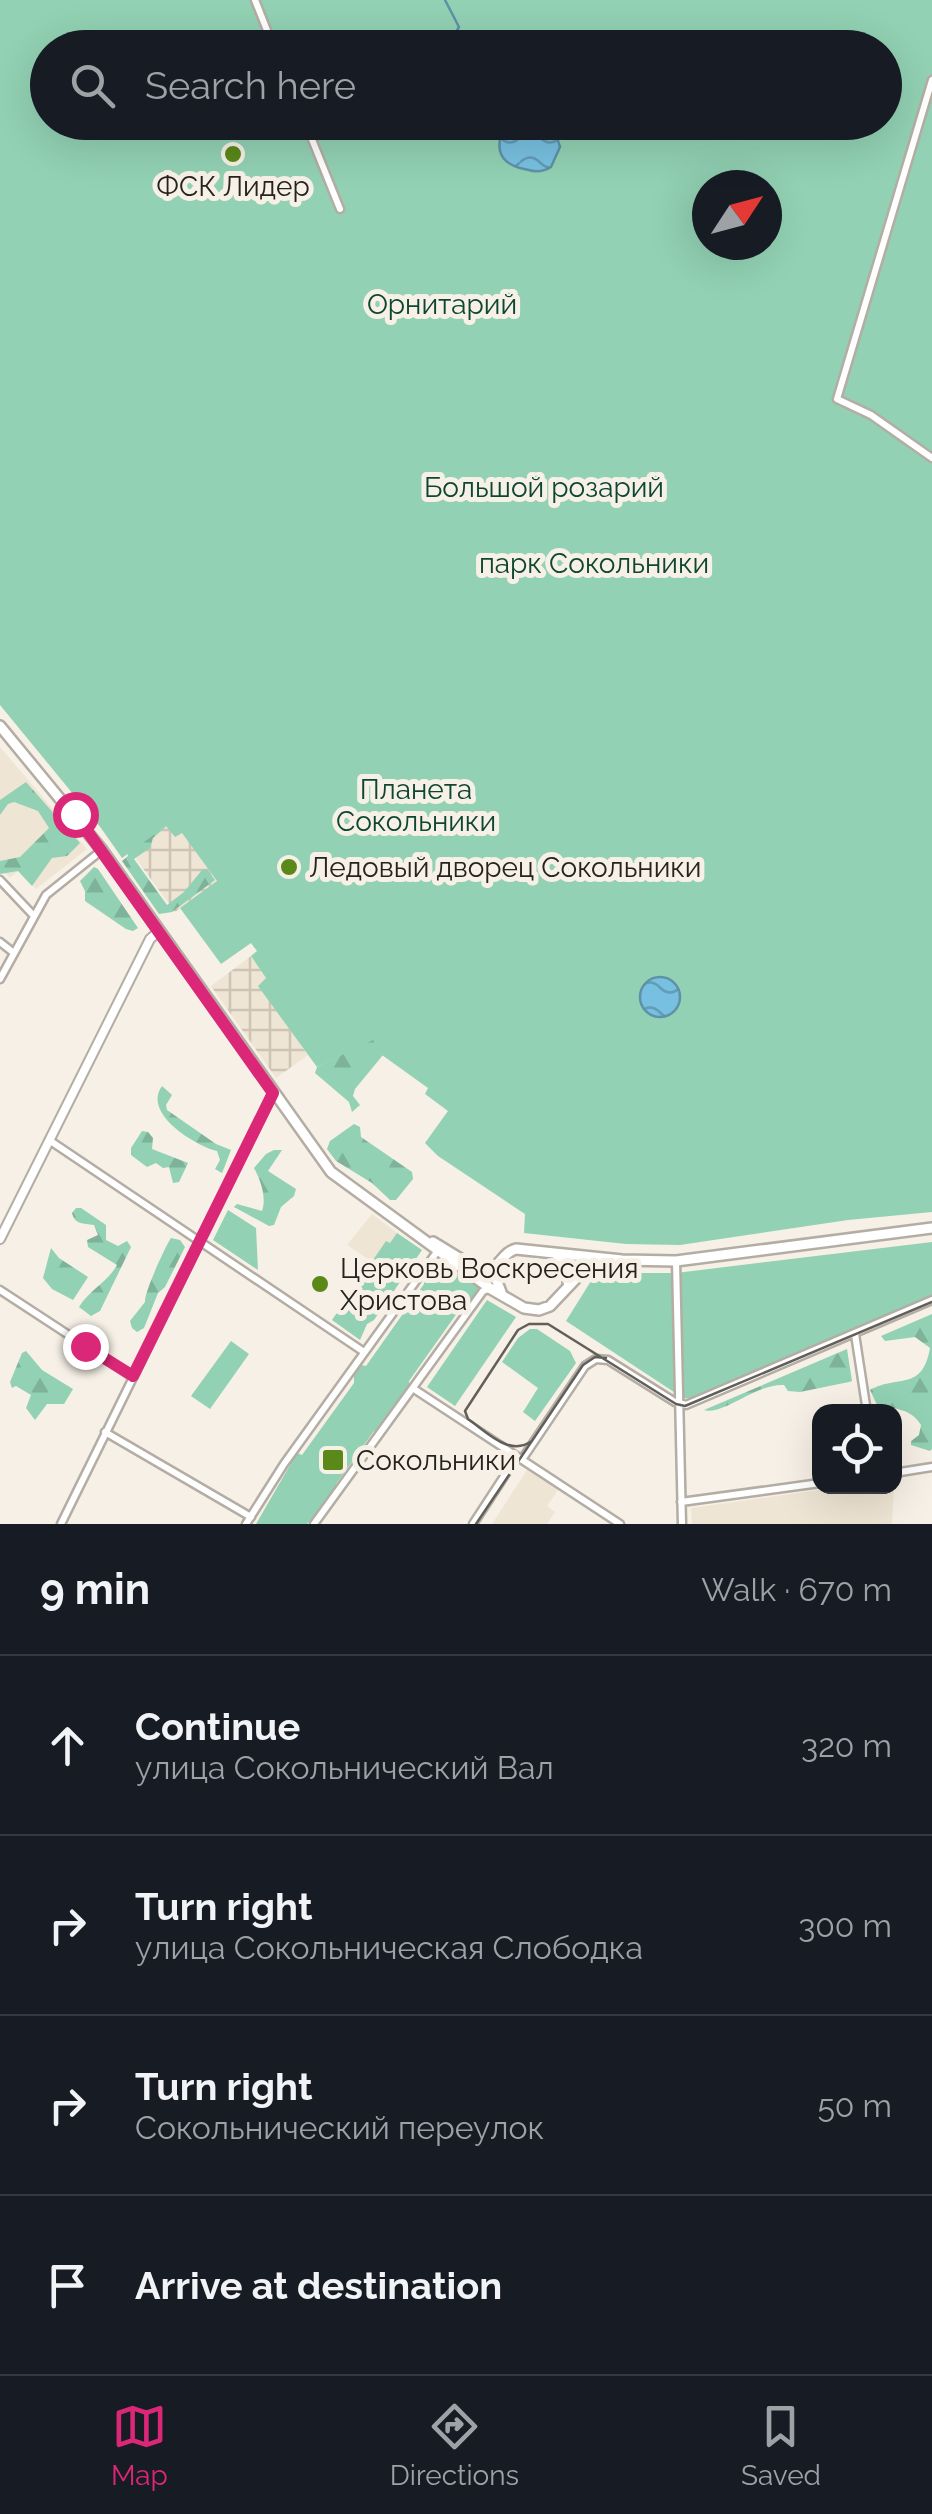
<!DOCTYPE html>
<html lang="en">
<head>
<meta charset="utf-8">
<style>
  :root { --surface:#171b24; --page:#242831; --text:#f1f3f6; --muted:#9ea1a6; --line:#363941; --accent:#db2777 }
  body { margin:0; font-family:Raleway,sans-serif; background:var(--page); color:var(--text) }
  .controls { position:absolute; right:30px; bottom:30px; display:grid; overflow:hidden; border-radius:20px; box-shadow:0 10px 40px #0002 }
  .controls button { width:90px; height:90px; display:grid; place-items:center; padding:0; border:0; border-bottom:2px solid var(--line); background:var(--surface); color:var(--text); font:50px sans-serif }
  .compass { position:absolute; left:692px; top:170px; width:90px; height:90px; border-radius:50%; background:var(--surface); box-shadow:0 10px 40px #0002; rotate:54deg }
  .stop { position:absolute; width:30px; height:30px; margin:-22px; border:8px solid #db2777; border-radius:50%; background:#fff }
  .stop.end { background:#db2777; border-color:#fff; box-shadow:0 2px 10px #0008 }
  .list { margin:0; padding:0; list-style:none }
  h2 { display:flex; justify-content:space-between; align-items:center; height:130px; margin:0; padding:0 40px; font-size:42px }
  h2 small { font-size:32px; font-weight:400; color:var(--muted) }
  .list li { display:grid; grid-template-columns:65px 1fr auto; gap:30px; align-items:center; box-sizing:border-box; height:180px; padding:0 40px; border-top:2px solid var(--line) }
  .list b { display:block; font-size:38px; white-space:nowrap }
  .list p { margin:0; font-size:32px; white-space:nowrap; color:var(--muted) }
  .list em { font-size:32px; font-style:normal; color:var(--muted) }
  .icon { flex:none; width:55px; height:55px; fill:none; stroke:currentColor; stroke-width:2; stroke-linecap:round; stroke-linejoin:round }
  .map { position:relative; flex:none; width:932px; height:1524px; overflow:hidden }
  .search { position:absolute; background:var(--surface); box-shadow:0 10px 40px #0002; left:30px; right:30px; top:30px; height:110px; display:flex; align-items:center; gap:25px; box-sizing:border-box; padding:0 35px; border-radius:55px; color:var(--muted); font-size:38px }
  .sheet { height:850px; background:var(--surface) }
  nav { display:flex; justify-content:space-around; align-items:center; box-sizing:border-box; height:140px; border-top:2px solid var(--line); background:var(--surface); font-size:28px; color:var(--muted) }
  nav a { display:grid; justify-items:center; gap:5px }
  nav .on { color:var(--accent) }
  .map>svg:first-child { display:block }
  .built { fill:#efe5d4 }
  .industrial { fill:url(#industrial-grid) }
  .forest { fill:url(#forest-firs) }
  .green { fill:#92d1b3; fill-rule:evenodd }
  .water { fill:url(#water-waves); stroke:#5f91a7; stroke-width:2.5 }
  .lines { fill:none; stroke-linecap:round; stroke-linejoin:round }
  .stream { stroke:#5f91a7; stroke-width:2.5 }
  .minor-casing { stroke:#b3ada3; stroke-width:11 }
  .tertiary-casing { stroke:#b3ada3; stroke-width:12 }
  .secondary-casing { stroke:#b3ada3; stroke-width:14 }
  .minor { stroke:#fff; stroke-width:6 }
  .tertiary { stroke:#fff; stroke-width:8 }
  .secondary { stroke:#fff; stroke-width:9 }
  .tram { stroke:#625e59; stroke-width:2.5 }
  .route { stroke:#db2777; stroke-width:12 }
  .poi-dot { fill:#5a8819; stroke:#f6f0e6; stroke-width:4 }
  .labels { text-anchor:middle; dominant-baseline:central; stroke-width:10; stroke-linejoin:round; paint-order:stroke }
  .poi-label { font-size:28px; fill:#25231f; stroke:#f6f0e6; text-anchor:start }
  .park-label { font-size:28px; fill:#0d4731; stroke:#f6f0e6 }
</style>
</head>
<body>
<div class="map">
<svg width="932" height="1524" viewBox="0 0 932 1524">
  <defs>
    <pattern id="industrial-grid" width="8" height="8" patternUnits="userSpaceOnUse" patternTransform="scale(2.5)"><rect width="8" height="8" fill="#efe5d4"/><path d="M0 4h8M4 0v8" fill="none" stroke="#cdc4b6"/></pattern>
    <pattern id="forest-firs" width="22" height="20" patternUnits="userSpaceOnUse" patternTransform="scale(2.5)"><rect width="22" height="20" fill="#92d1b3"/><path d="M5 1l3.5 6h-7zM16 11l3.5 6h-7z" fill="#7eb39a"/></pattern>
    <pattern id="water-waves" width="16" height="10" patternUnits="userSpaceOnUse" patternTransform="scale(2.5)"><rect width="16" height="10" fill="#78c0e1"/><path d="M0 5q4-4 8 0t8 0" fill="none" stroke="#629cb6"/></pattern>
  </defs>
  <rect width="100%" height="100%" fill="#f6f0e6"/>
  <!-- built -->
  <path class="built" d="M0 747 87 849 36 889 18 871 10 878 0 868Z
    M372 1214 397 1233 390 1244 386 1242 372 1262 347 1245Z
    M527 1470 558 1490 547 1506 555 1512 547 1524H492Z
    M840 1487H894L892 1524H692L691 1508Z"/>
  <!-- industrial -->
  <path class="industrial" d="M167 826 182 832 217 881 175 912 131 852Z
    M251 956 266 978 259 986 308 1055 276 1078 211 986Z"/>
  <!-- forest -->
  <path class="forest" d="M300 749 383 1055 355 1089 353 1096 360 1105 352 1112 349 1102 315 1073 317 1067 373 1039Z
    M26 782 80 843 67 856 52 858 32 886 18 871 0 874V861L20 857 49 828 38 811 14 802 8 804 0 815V800Z
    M169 824 153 838 150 848 134 859 167 905 184 892 202 870 207 869 215 880 172 912 159 914 122 861 128 856 127 852Z
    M94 867 98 869 138 928 133 931 126 929 85 901V891L80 881Z
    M162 1086 172 1095 166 1105 167 1110 216 1144 231 1150 222 1173 215 1169 220 1160 217 1151C194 1145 142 1113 162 1086Z
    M354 1124 360 1127 361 1137 412 1172 413 1179 396 1200H390L372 1183 336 1161 327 1149 330 1141Z
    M142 1131 148 1132 153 1138 152 1149 188 1163 179 1182 173 1183 169 1167 163 1168 156 1163 147 1167 131 1155V1148Z
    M274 1150H282L268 1171 296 1189 294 1196 281 1207 274 1225 269 1226 234 1207 237 1204 262 1211C267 1197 260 1179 254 1168L266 1154Z
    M76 1208H81L106 1225V1240L118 1246 127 1241 131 1247 100 1311 91 1316 79 1307C90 1289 107 1283 117 1265L88 1247 87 1240 98 1235 94 1225C83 1223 75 1225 72 1213Z
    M171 1238 180 1240 185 1247 165 1287 158 1293 144 1328 137 1332 132 1328 130 1321 145 1302C144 1293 165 1247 171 1238Z
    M51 1248 59 1258 88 1277 73 1300 52 1289 43 1278Z
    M932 1314V1449L930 1451 911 1445V1441L919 1435 921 1425C911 1408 894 1409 877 1405L870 1390C899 1374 922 1392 930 1348L915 1337 885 1341 881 1336Z
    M847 1349 852 1381 849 1382 800 1392 788 1391 784 1385C756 1383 724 1416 704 1410Z
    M26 1351 42 1370 73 1389 64 1404H47L35 1420 26 1408 31 1395 16 1386 12 1388 10 1382 22 1353Z"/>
  <!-- green -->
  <path class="green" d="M0 0H932V1212L848 1220 680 1245 626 1244 524 1233 525 1214 438 1156 425 1143 448 1111 425 1094 428 1088 382 1055 373 1040 317 1067 258 986 266 978 251 956 257 951 251 943 221 964 180 908 217 881 182 833 175 837 166 826 122 858 101 828 0 705ZM48 48H884V122H48ZM707 185H767V245H707Z
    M228 1210 256 1228 258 1270 213 1240Z
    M397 1233 422 1250 374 1320 367 1324 360 1340 332 1320 386 1241 390 1243Z
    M932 1242V1296L695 1399 683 1398 566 1321 596 1273H676Z
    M439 1256 482 1288 471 1303 465 1302 409 1381 410 1389 378 1432 374 1431 336 1484 337 1491 307 1524H256L297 1453 302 1455 354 1383V1373L361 1365 366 1366 424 1284V1275Z
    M487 1300 516 1317 455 1406 427 1387Z
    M530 1329H537L570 1351 576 1363 535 1421 523 1412 538 1388 502 1362 518 1338Z
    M231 1341 249 1354 210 1409 191 1396Z"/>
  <!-- water -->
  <path class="water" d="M552 122 560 147 551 167C540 174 532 171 520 168 495 161 497 144 504 123Z
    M640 997a20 20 0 1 1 40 0a20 20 0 1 1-40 0Z"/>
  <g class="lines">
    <!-- stream -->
    <path class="stream" d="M445 0 459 27 446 48"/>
    <defs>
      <path id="minor" d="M255 0 274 48
        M932 80 837 399 871 415 932 458
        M305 122 340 209
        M0 880 34 916
        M0 942 14 953
        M0 979 46 895 102 850
        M49 1140 364 1352
        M676 1261 682 1524
        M0 1290 133 1377
        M855 1334 867 1412
        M414 1389 620 1524
        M105 1432 251 1517
        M523 1458 585 1366 596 1359 608 1360 675 1402 686 1405 932 1300
        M894 1473 932 1467
        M681 1502 820 1483
        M61 1524 273 1093
        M246 1524 284 1464 439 1249
        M314 1524 483 1291 489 1289
        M473 1524 516 1458"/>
      <path id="tertiary" d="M0 1239 150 939 158 932"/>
      <path id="secondary" d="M0 726 102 850 331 1172 491 1289 524 1308 539 1310 550 1306 586 1268 622 1260
        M433 1242 482 1272C500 1270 501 1253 516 1249L622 1260 676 1261 932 1228
        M557 1256 571 1268 568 1282
        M501 1292 496 1279 507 1263"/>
    </defs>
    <!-- minor casing -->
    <use href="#minor" class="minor-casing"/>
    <!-- tertiary casing -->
    <use href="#tertiary" class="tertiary-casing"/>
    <!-- secondary casing -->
    <use href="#secondary" class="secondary-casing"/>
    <!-- minor -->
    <use href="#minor" class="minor"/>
    <!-- tertiary -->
    <use href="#tertiary" class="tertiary"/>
    <!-- secondary -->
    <use href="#secondary" class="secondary"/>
    <!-- tram -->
    <path class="tram" d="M532 1441C509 1457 487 1432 468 1419L465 1411 518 1330 529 1324H548L676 1404 685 1406 932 1302
      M476 1524 583 1365 595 1357 606 1358"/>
  </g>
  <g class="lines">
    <!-- route -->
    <path class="route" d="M75 814 273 1093 133 1376 85 1346"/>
  </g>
  <!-- markers -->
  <g class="poi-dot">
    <circle cx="233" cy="154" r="10"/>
    <circle cx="289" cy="867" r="10"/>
    <circle cx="320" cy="1284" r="10"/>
    <rect x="321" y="1448" width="24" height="24" rx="5"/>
  </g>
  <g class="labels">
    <!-- poi labels -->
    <g class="poi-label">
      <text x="233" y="186" text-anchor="middle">ФСК Лидер</text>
      <text x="309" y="867">Ледовый дворец Сокольники</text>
      <text x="340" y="1268">Церковь Воскресения<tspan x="340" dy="32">Христова</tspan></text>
      <text x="356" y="1460">Сокольники</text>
    </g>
    <!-- park labels -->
    <g class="park-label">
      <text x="442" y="304">Орнитарий</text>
      <text x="544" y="487">Большой розарий</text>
      <text x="594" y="563">парк Сокольники</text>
      <text x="416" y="789">Планета<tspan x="416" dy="32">Сокольники</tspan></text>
    </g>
  </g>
</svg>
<div class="controls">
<button><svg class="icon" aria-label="locate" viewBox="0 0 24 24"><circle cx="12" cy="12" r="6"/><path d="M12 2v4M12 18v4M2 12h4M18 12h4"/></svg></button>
</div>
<svg class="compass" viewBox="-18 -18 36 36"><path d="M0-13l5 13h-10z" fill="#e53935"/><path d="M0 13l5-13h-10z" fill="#9ea1a6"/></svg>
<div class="stop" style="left:75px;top:814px"></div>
<div class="stop end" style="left:85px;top:1346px"></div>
<div class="search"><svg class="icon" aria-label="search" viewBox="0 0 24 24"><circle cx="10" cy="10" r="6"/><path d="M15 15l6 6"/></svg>Search here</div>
</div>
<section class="sheet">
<h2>9 min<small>Walk · 670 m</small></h2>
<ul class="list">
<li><svg class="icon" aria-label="ahead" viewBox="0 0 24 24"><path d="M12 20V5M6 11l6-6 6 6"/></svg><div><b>Continue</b><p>улица Сокольнический Вал</p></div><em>320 m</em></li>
<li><svg class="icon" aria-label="right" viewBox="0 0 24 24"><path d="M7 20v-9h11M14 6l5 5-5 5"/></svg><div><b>Turn right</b><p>улица Сокольническая Слободка</p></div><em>300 m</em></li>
<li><svg class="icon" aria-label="right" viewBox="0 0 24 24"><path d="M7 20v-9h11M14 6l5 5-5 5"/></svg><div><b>Turn right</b><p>Сокольнический переулок</p></div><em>50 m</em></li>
<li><svg class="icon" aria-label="arrive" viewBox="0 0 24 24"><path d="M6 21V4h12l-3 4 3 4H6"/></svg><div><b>Arrive at destination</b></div></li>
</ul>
</section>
<nav>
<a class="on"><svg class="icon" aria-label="map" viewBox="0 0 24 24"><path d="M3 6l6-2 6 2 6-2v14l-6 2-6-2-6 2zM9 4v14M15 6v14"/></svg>Map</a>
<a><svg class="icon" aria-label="directions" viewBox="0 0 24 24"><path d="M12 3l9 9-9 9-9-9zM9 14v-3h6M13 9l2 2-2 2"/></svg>Directions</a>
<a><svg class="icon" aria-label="saved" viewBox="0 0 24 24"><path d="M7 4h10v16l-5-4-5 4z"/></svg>Saved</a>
</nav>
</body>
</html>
